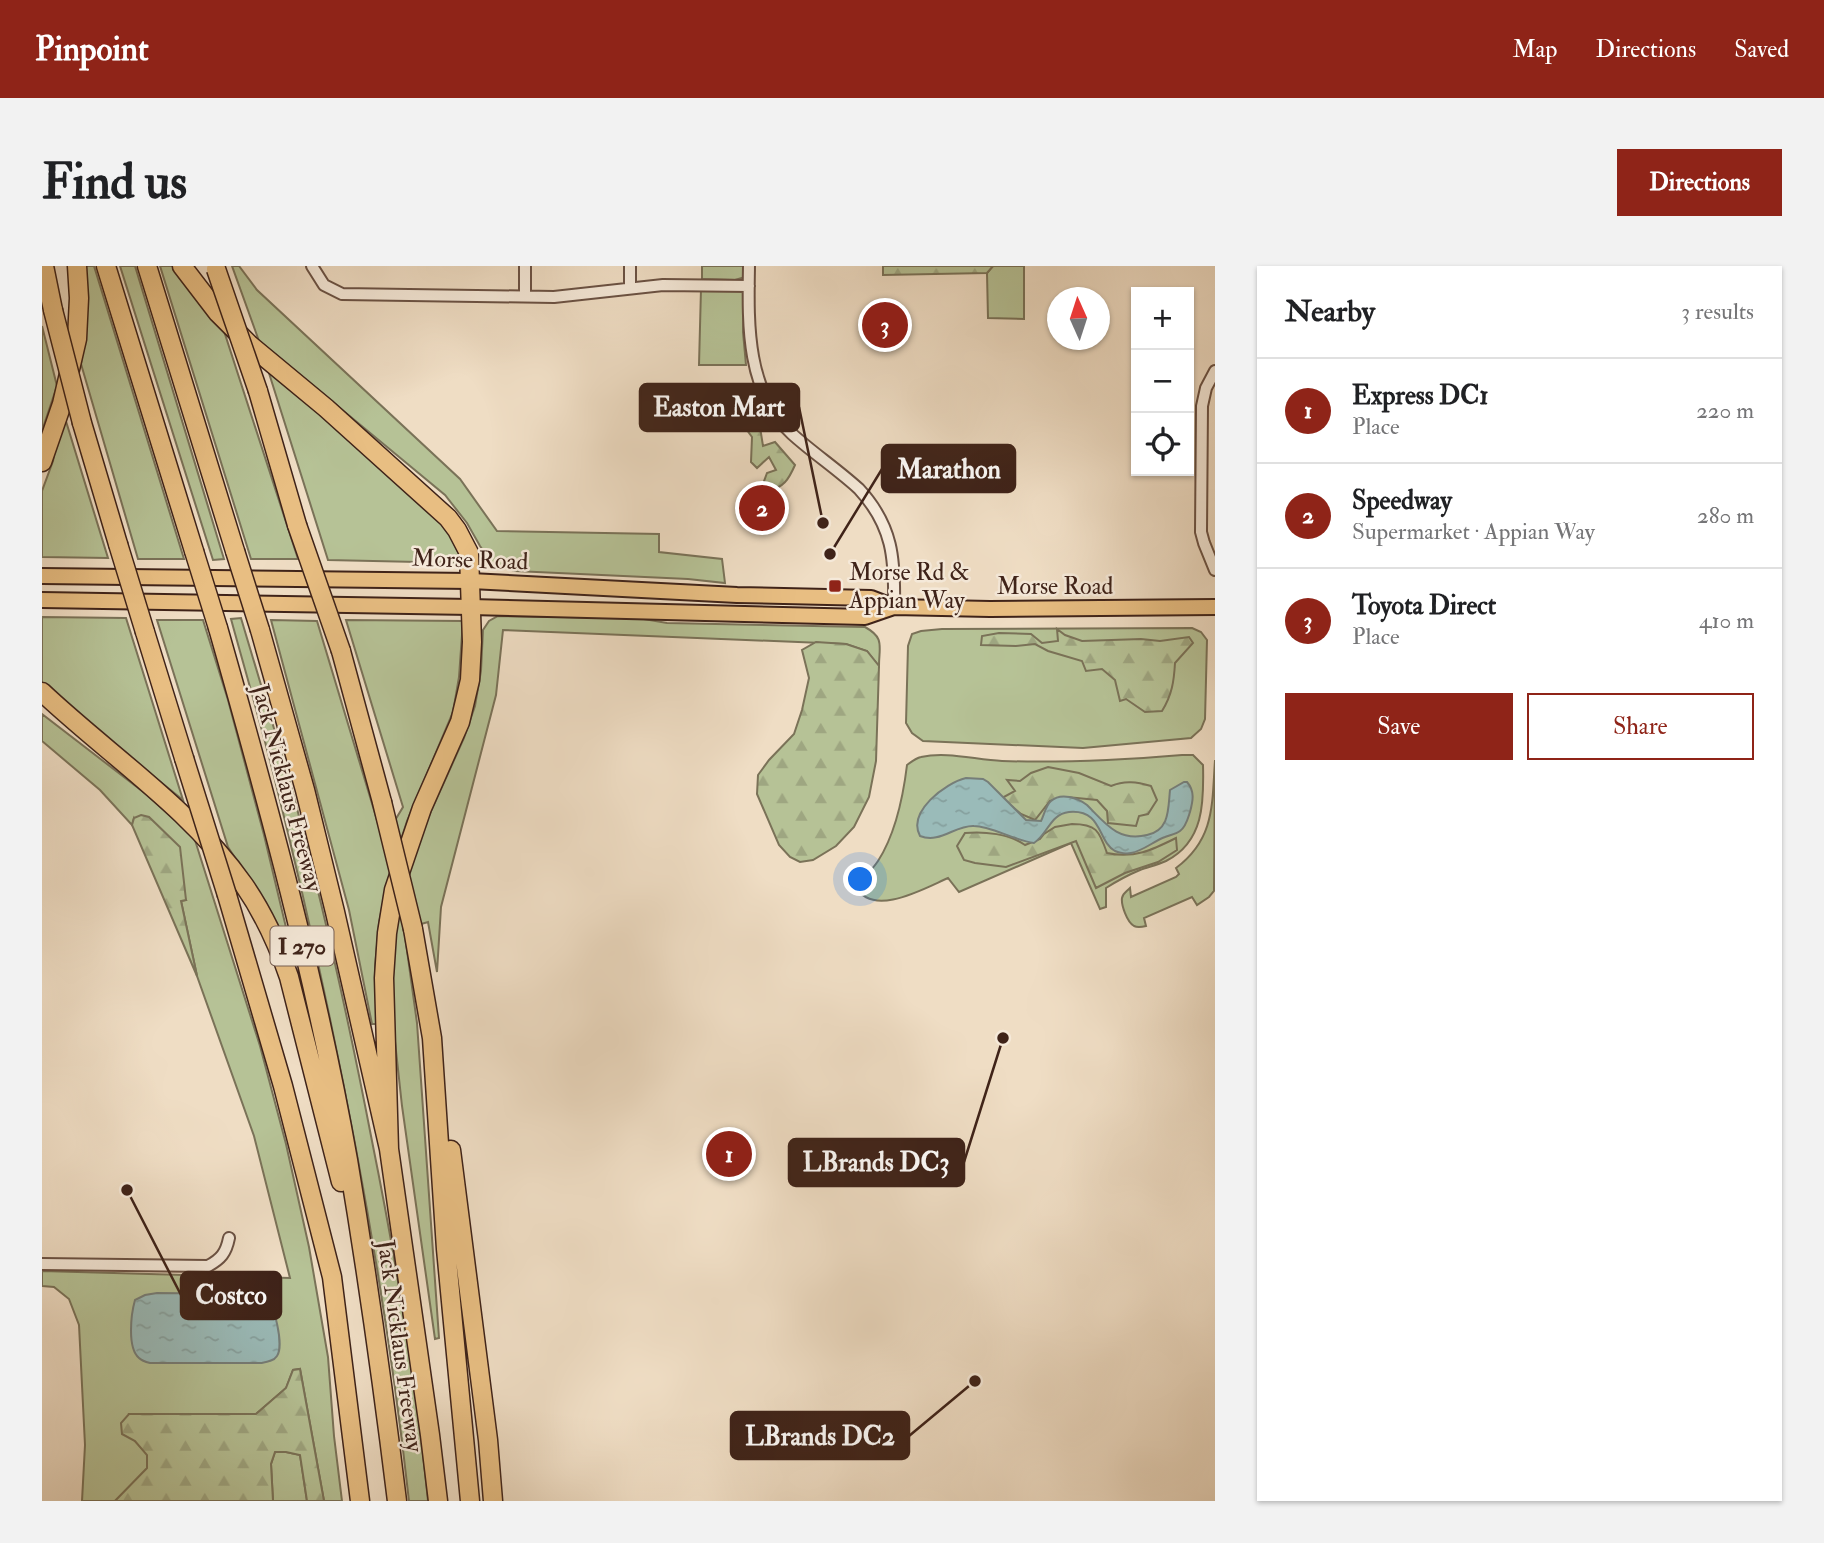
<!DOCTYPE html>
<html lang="en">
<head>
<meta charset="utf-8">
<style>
  :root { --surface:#fff; --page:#f2f2f2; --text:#202124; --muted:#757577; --line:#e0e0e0; --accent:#8f2418 }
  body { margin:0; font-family:"IM FELL Double Pica",serif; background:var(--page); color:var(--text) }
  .controls { position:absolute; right:21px; top:21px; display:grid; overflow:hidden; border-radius:0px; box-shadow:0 2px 5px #0004 }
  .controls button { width:63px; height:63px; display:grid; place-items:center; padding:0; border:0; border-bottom:2px solid var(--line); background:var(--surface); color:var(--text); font:35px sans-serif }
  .compass { position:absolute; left:1005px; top:21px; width:63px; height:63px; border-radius:50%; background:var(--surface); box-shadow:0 2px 5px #0004; rotate:357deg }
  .you { position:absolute; left:819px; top:614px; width:24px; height:24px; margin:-18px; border:5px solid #fff; border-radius:50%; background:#1a73e8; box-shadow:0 0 0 10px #1a73e833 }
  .badge { display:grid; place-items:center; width:46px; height:46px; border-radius:50%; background:var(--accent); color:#fff; font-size:23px; font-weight:700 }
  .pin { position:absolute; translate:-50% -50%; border:4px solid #fff; box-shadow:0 2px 7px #0006 }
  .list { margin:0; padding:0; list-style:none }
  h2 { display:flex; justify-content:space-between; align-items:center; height:91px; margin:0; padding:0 28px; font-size:30px }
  h2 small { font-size:23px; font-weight:400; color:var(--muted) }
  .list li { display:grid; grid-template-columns:46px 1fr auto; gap:21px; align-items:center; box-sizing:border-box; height:105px; padding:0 28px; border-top:2px solid var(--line) }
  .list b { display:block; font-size:26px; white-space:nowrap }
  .list p { margin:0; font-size:23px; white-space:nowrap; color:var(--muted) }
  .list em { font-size:23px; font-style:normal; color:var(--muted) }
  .actions { display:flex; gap:14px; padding:21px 28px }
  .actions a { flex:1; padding:16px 0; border:2px solid var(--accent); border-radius:0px; text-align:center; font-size:24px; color:var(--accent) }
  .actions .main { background:var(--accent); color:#fff }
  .icon { flex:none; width:38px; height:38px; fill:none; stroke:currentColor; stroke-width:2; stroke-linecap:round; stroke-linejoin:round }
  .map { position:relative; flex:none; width:1173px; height:1235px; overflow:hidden; border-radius:0px }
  header { display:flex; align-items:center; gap:42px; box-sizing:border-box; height:98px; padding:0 35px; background:var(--accent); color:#fff }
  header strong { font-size:33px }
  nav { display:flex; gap:38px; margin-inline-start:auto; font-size:24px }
  .intro { display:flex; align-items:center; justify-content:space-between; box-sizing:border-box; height:168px; padding:0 42px }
  h1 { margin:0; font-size:49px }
  .button { padding:18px 32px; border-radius:0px; background:var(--accent); color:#fff; font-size:24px; font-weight:700 }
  main { display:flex; gap:42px; padding:0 42px }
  aside { flex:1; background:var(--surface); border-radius:0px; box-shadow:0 2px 5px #0004 }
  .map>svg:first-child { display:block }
  .green { fill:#b6c296; stroke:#7a7258; stroke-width:2 }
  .forest { fill:url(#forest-firs); stroke:#7a7258; stroke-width:2 }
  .water { fill:url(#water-ripples); stroke:#767e79; stroke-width:2 }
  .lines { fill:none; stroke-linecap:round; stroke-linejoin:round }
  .minor-casing { stroke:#6b5244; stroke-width:14 }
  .major-casing { stroke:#3f2319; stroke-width:18 }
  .highway-casing { stroke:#3f2319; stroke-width:21 }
  .minor { stroke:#f5e9d9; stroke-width:10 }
  .major { stroke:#e8be82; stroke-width:14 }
  .highway { stroke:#e8be82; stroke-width:18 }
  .highway-bridge-casing { stroke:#3f2319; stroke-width:21; stroke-linecap:butt }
  .highway-bridge { stroke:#e8be82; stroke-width:18 }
  .poi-dot { fill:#8f2418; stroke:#f5e9d9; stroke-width:2.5 }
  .labels { text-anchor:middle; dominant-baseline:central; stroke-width:5; stroke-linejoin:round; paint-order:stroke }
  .shield { fill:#f5e9d9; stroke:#765e53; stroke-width:2 }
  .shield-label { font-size:23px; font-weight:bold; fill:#3f2319 }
  .street-label { font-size:24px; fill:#3f2319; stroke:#f5e9d9 }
  .poi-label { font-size:24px; fill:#3f2319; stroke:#f5e9d9; text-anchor:start }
  .leader { fill:none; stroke:#3f2319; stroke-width:2.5 }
  .callout-dot { fill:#3f2319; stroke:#f5e9d9; stroke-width:2.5 }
  .callout { fill:#3f2319; stroke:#3f2319; stroke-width:2.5 }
  .callout-label { font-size:26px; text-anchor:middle; font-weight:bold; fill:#fff }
</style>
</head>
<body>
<header>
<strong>Pinpoint</strong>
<nav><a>Map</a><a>Directions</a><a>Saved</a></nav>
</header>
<div class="intro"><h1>Find us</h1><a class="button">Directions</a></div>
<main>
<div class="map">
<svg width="1173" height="1235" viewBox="0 0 1173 1235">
  <defs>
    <pattern id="forest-firs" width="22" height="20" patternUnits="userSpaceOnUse" patternTransform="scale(1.75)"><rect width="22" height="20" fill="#b6c296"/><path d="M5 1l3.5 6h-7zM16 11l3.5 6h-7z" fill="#9ea681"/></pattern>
    <pattern id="water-ripples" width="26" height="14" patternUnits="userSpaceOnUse" patternTransform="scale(1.75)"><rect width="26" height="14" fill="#9abbb9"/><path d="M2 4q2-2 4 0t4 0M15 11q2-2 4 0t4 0" fill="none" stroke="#86a09e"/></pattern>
  </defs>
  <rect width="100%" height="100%" fill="#efddc4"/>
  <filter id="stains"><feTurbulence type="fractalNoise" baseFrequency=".00286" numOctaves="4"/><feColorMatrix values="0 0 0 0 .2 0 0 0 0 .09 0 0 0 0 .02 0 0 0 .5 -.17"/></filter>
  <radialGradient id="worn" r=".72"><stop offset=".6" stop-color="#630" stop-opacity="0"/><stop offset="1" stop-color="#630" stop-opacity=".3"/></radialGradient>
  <!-- green -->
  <path class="green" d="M41 0H52L142 293H96L39 98 43 60Z
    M78 0H93L182 293 171 294Z
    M118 0H134L181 62 256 293H209Z
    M190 0H197L215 24 418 213 455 265 617 268V286L680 293 683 317 646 313 473 305 451 298 438 280 425 257 403 229 217 75Z
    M660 0H703V11L693 14 660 13Z
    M951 0H982V53L946 52 945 7Z
    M659 23H696L702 26 701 66 704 99H657Z
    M0 60 15 120 0 165Z
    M226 104 288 155 392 248 407 266 421 297 286 294Z
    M23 152 66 292 0 291V225L11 195 14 177Z
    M456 350 596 352 625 357 823 361C843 372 837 380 837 400L825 385 804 378 461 364 454 429 399 641 395 706 386 656 362 663 375 757 397 1072 393 1073 360 840 350 748V689L356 650 372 583 422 472 433 440 439 405 441 364 447 355Z
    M0 351 84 352 141 534 30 445 0 418Z
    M199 352C217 413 236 474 253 535 283 647 308 761 330 875 354 994 374 1114 386 1235H367C340 989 291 746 231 506 218 455 203 404 189 353Z
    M115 354H161L186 434 222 569 252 695H249L217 629 186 581Z
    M229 354 275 355 341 574 361 541 304 354 421 355 417 411 411 446 365 555 344 621 337 657 333 701 335 758H330L307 644Z
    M1150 362 1159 366 1165 374 1163 453 1159 463 1149 472 1041 482 881 475 870 467 864 457 866 380 870 368 879 365 900 363Z
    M0 448 104 528 152 571 218 780 244 878 267 981 286 1091 292 1170 300 1235H282L258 1103 251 1104 244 1122 214 1148H87L93 1175 106 1189 105 1203 73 1235H40L43 1179 37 1059 27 1033 12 1021 0 1020V1005L248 1012 212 870 155 710 139 635 144 634 92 552 90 559 58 524 0 475Z
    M1140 489H1151L1161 499C1162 536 1162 576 1124 595 1115 599 1106 601 1098 604 1086 609 1075 615 1064 622V641L1058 643 1029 577 917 626 906 612C883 622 831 652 814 621 821 613 830 604 836 595 854 567 861 532 865 499 869 496 874 492 879 491 905 485 934 494 960 495 1020 497 1080 494 1140 489Z
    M1173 494 1172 625 1167 631 1155 639 1150 631 1102 652 1104 660C1100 661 1096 662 1092 660 1085 656 1079 639 1080 632 1081 627 1084 626 1088 622L1089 631 1134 611 1137 608 1134 602C1173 573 1170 538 1173 494Z
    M233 1186H244L258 1189 265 1235H231L229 1198Z"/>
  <!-- forest -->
  <path class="forest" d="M841 0H951L945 7 841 9Z
    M703 139 711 142V155L718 161 721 180 733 176 753 199C746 215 742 220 726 226L721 218 725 207 734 204 727 191 715 202 709 196 710 171 702 160 700 144Z
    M1015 363 1023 369 1040 375 1099 373 1118 375 1147 371 1151 377 1133 397C1132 415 1130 429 1120 445L1103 446 1084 433 1078 435 1073 414 1060 403 1044 405 1040 395 1006 385 993 378 974 380 939 379 940 370 957 367 989 368 1000 377 1016 375Z
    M774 376 804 378 825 385 837 400 834 495 827 531 812 561 794 580 771 594 758 596 748 591 737 579 715 528 716 509 727 494 752 468 760 444 767 412 760 384Z
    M1006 501 1037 507 1069 520C1083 514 1095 516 1109 520L1115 534 1106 548 1097 550 1094 560 1066 557 1065 545 1055 534 1025 531 1008 535 993 554 979 548 960 532 973 525 965 514 978 515 989 507Z
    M99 549 107 551 138 581 144 634 139 635 155 710 90 559 92 552Z
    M1030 558C1054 558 1057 564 1065 587 1092 593 1110 584 1134 572L1135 584 1116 596 1083 607 1054 622 1034 575 964 601 933 597 922 594 915 580 923 567C942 565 968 568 983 579L998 573 1002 568 1013 561Z
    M258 1103 282 1235H265L258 1189 244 1186H233L229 1198 231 1235H73L105 1202V1189L93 1175 80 1168 79 1157 87 1148H214L244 1122 251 1104Z"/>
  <!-- water -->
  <path class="water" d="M924 512 941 513 946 516 984 554 999 555C1002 549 1004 539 1009 535 1019 526 1036 532 1045 539 1063 557 1076 576 1105 569 1128 564 1126 543 1128 524L1142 516H1145C1153 525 1151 535 1148 546 1146 552 1144 561 1138 565 1134 568 1128 569 1123 571 1112 575 1101 585 1089 587 1085 588 1077 587 1073 585 1055 575 1061 543 1027 546 1008 548 1006 568 992 577 971 574 949 560 932 560 913 559 898 578 878 570 865 546 903 517 924 512Z
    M115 1027 211 1028C212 1028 221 1030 222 1030 233 1037 242 1080 235 1090 232 1095 225 1096 219 1097H108C104 1096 100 1095 97 1092 85 1082 89 1048 93 1034L103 1029Z"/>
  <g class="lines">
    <defs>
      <path id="minor" d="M270 0 282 19 300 28 512 31 621 19 707 20
        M588 0V22
        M707 0C706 58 704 125 750 168 771 187 795 203 817 223 851 260 853 293 852 341
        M483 30V0
        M1173 105 1164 122 1160 140 1159 266 1162 277 1173 304
        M0 998 166 1000C179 993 184 987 187 972"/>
      <path id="major" d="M0 310 429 315 695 329 829 332 852 341 948 343 1173 341
        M0 334 429 341 823 351 852 341"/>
      <path id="highway" d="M2 0 11 44
        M64 0 152 285
        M105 0 193 285
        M140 0 176 47 208 79 284 142 406 252 415 264 427 287 430 376 428 414 418 456 380 542 352 624 345 667 342 712 347 883
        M216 125 255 259
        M40 157 76 278
        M0 196 20 138 35 73 37 32 35 0
        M176 362C226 537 274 714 306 894 325 1007 341 1121 355 1235
        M218 364 263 524 293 646 347 883 388 1169 396 1235
        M103 366 142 492
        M299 385 340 536
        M0 426C68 490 148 542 202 619 222 648 236 679 247 711L299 916
        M185 629 241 820 290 1011 318 1235
        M371 663 390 772 404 983 428 1235
        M409 884 446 1174 451 1235"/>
    </defs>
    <!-- minor casing -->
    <use href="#minor" class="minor-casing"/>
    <!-- major casing -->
    <use href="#major" class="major-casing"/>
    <!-- highway casing -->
    <use href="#highway" class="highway-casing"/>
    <!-- minor -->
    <use href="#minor" class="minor"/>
    <!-- major -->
    <use href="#major" class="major"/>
    <!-- highway -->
    <use href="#highway" class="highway"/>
    <defs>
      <path id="highway-bridge" d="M174 3 216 125
        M11 44 40 157
        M255 259 299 385
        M76 278 103 366
        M152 285 176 362
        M193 285 218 364
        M142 492 185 629
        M340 536 371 663"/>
    </defs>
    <!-- highway-bridge casing -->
    <use href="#highway-bridge" class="highway-bridge-casing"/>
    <!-- highway-bridge -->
    <use href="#highway-bridge" class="highway-bridge"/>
  </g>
  <!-- markers -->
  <rect class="poi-dot" x="786" y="313" width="14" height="14" rx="3.5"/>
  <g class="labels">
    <!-- shield labels -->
    <rect class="shield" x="228.5" y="660.5" width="63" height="39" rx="5"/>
    <g class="shield-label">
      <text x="260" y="680">I 270</text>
    </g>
    <!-- street labels -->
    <g class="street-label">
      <text transform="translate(428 294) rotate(2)">Morse Road</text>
      <text x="1013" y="320">Morse Road</text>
      <text transform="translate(245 522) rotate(75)">Jack Nicklaus Freeway</text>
      <text transform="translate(358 1080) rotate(82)">Jack Nicklaus Freeway</text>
    </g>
    <!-- poi labels -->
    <g class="poi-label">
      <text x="807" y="306">Morse Rd &amp;<tspan x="807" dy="28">Appian Way</tspan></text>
    </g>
  </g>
  <!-- callouts -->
  <path class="leader" d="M781 257L757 141M788 288L840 203M961 772L922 896M85 924L139 1029M933 1115L867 1170"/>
  <g class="callout-dot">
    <circle cx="781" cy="257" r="7"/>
    <circle cx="788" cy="288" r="7"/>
    <circle cx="961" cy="772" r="7"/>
    <circle cx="85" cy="924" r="7"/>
    <circle cx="933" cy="1115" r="7"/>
  </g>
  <g class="callout">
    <rect x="598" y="118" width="159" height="47" rx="7"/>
    <rect x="840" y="179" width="133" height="47" rx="7"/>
    <rect x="747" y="873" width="175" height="47" rx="7"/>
    <rect x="139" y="1006" width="100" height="47" rx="7"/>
    <rect x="689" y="1146" width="178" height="47" rx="7"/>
  </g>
  <g class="callout-label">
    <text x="677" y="150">Easton Mart</text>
    <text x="907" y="212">Marathon</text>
    <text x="834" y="905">LBrands DC3</text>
    <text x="189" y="1038">Costco</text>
    <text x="778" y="1179">LBrands DC2</text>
  </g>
  <rect width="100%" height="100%" filter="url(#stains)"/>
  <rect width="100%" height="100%" fill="url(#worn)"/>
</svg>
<div class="controls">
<button>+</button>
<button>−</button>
<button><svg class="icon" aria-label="locate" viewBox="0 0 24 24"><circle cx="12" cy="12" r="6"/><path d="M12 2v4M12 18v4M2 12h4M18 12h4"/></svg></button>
</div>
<svg class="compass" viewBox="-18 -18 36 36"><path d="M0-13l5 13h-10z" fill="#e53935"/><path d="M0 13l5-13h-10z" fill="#757577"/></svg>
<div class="you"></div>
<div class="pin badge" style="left:687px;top:888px">1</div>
<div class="pin badge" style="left:720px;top:242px">2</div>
<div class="pin badge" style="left:843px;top:59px">3</div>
</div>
<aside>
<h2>Nearby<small>3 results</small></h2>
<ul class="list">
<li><span class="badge">1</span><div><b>Express DC1</b><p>Place</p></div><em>220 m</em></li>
<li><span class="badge">2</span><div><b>Speedway</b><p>Supermarket · Appian Way</p></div><em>280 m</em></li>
<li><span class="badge">3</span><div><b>Toyota Direct</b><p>Place</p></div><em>410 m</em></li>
</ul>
<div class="actions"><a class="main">Save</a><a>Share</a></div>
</aside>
</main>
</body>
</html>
